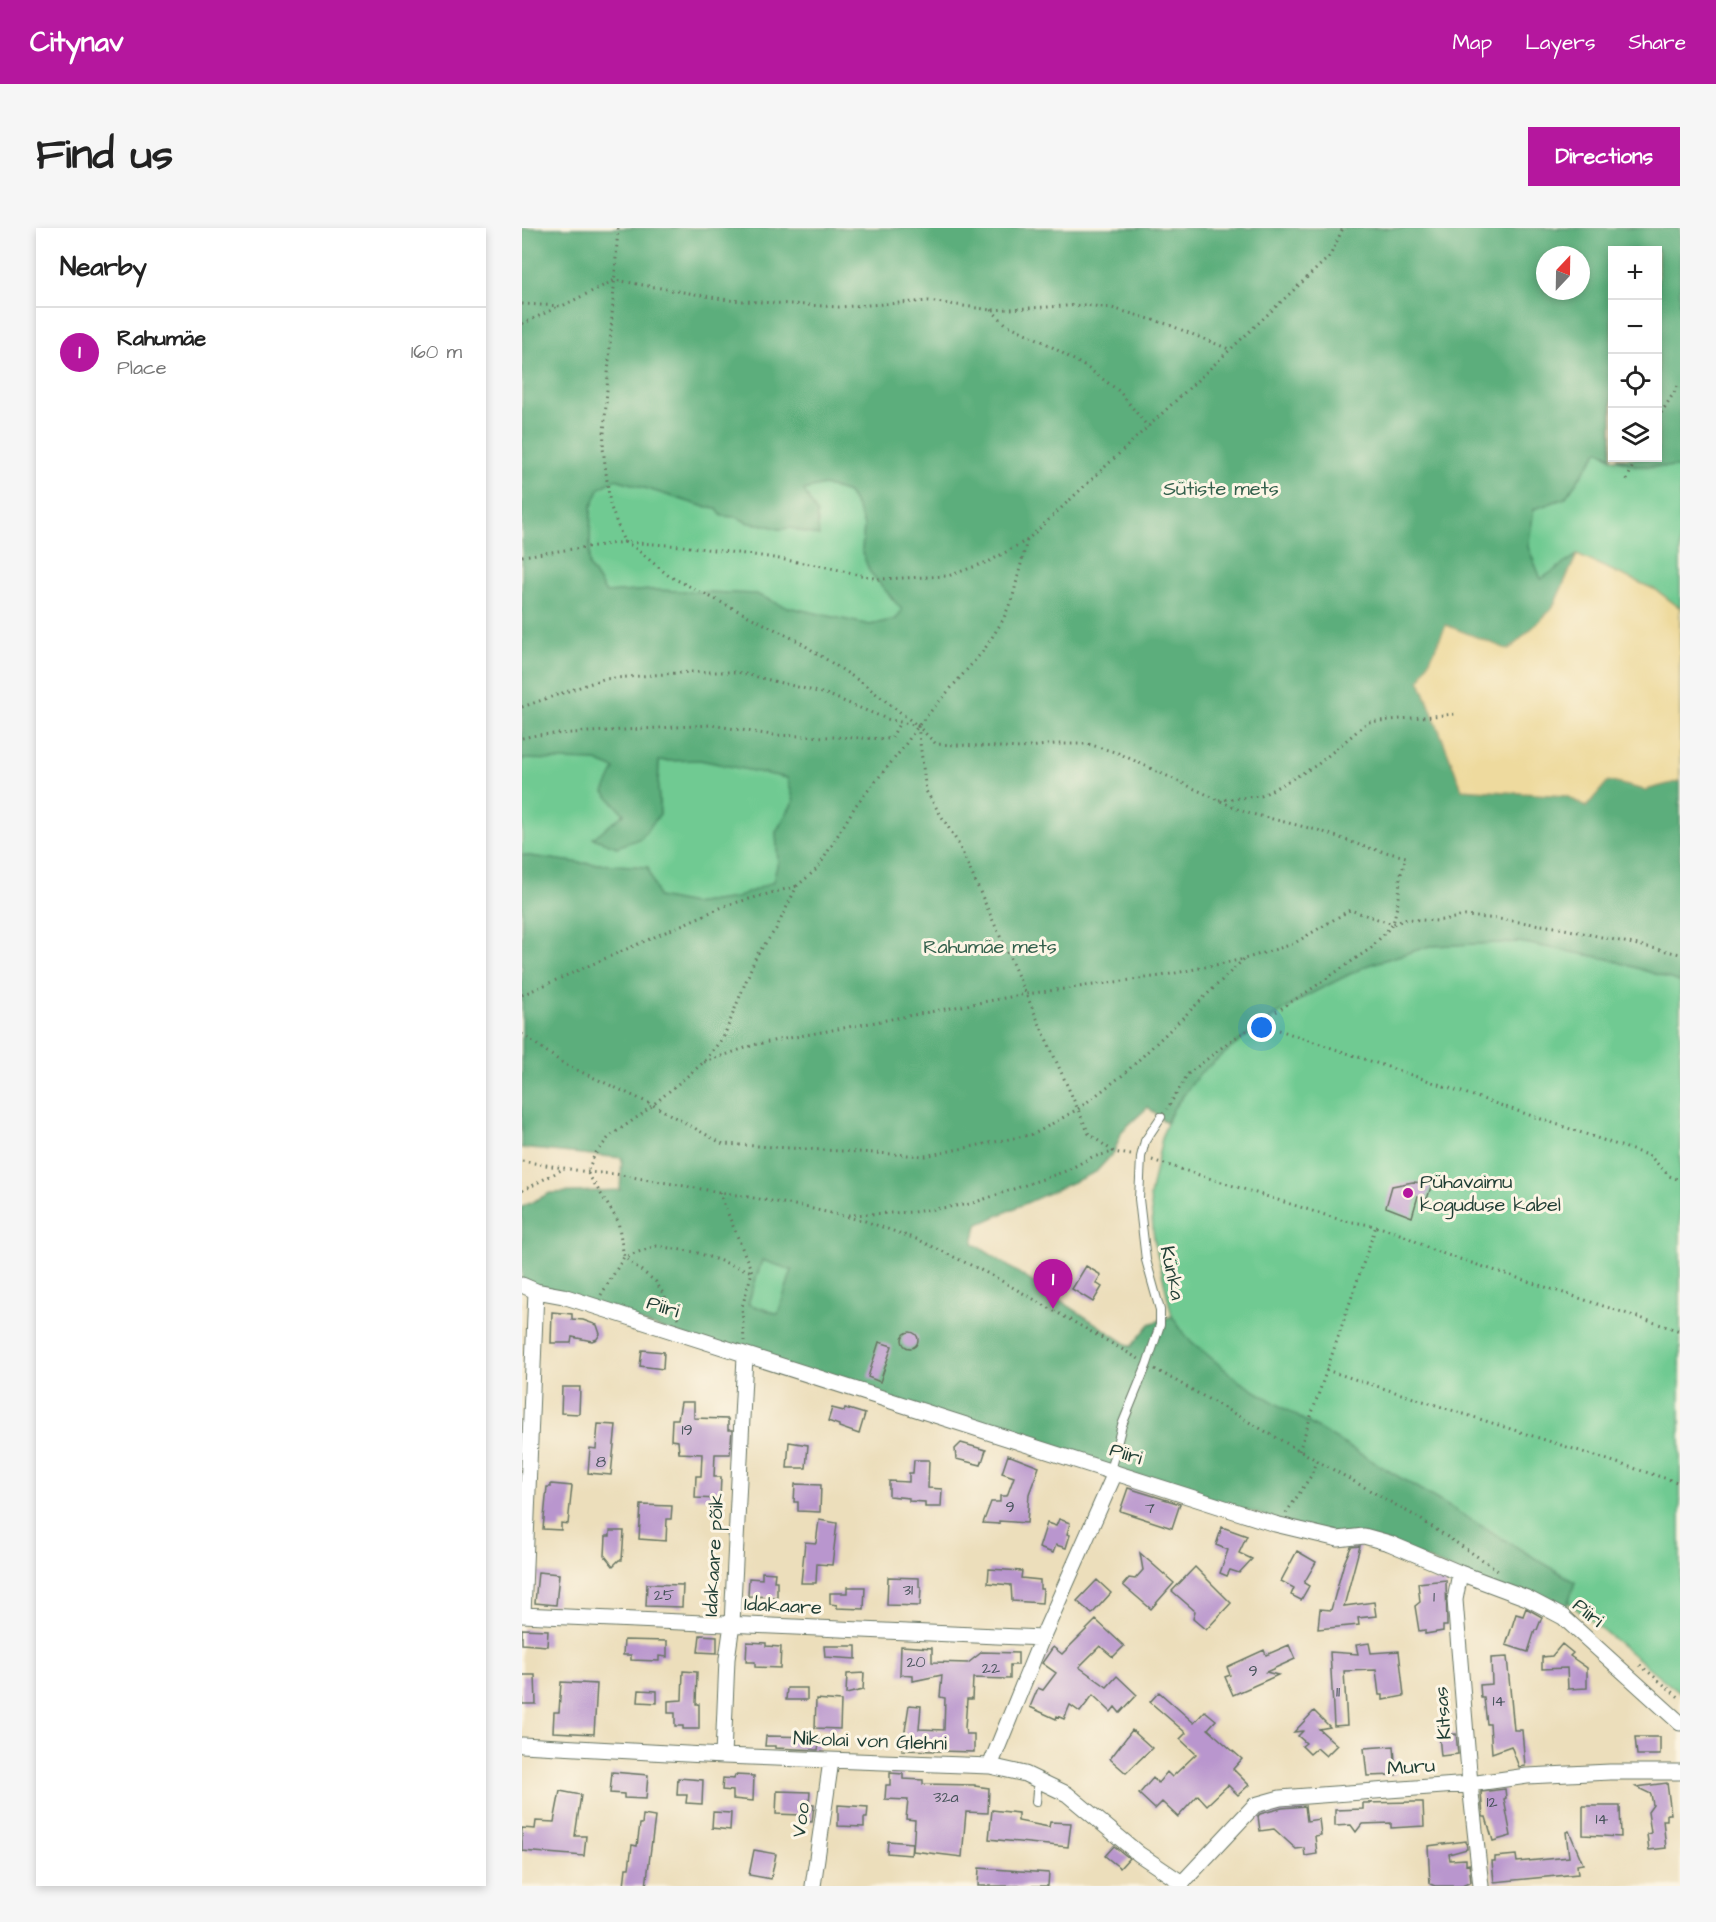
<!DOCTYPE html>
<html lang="en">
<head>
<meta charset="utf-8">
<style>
  :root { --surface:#fff; --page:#f6f6f6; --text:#222; --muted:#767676; --line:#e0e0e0; --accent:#b5179e }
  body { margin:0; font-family:"Architects Daughter",sans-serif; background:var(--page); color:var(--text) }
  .controls { position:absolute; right:18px; top:18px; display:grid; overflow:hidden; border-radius:0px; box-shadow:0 3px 9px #0003 }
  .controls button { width:54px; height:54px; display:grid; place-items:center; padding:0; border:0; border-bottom:2px solid var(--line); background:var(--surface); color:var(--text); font:30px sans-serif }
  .compass { position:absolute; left:1014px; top:18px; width:54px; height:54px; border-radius:50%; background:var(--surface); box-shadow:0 3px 9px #0003; rotate:22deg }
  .you { position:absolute; left:740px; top:800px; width:21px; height:21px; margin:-15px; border:4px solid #fff; border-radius:50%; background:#1a73e8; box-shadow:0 0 0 9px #1a73e833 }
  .badge { display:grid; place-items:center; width:39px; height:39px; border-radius:50%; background:var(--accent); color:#fff; font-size:20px; font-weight:700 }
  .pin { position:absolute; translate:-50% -50px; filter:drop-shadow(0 2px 3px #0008) }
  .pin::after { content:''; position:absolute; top:32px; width:21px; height:18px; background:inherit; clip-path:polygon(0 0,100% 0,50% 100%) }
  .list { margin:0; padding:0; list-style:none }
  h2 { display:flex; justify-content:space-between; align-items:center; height:78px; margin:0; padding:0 24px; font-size:26px }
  h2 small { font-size:20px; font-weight:400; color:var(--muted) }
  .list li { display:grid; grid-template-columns:39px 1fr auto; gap:18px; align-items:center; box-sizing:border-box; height:90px; padding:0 24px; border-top:2px solid var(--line) }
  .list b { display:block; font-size:22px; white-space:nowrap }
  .list p { margin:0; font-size:20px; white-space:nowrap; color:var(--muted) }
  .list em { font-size:20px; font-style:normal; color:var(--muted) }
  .icon { flex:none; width:33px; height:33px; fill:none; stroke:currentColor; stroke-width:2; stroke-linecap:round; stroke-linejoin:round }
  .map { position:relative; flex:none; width:1158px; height:1658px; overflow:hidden; border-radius:0px }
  header { display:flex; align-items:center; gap:36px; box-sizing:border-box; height:84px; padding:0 30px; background:var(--accent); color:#fff }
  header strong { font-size:28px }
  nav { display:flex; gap:33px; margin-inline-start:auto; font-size:21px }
  .intro { display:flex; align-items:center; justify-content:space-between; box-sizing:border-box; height:144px; padding:0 36px }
  h1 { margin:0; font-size:42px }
  .button { padding:15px 27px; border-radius:0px; background:var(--accent); color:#fff; font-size:21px; font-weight:700 }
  main { display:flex; gap:36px; padding:0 36px }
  aside { flex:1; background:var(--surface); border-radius:0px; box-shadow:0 3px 9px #0003 }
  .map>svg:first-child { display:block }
  .green { fill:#70ca92; stroke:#488463; stroke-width:1.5 }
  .forest { fill:#5cae7c; stroke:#3e7658; stroke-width:1.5; fill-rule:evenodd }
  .sand { fill:#eeda9e; stroke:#868c69; stroke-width:1.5 }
  .building { fill:#b996ce }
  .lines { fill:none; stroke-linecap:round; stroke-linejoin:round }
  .lane-casing { stroke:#677563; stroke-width:10 }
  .street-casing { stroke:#677563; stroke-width:17 }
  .path { stroke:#677563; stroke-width:3; stroke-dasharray:1.5 4.5; stroke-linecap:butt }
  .lane { stroke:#fff; stroke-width:8 }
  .street { stroke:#fff; stroke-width:15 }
  .poi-dot { fill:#b5179e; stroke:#fcf5e5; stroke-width:2 }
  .labels { text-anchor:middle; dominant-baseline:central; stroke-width:6; stroke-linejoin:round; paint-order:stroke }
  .number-label { font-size:16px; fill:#46535a }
  .park-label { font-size:20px; fill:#33604c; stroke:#fcf5e5 }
  .poi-label { font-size:20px; fill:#1f3d34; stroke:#fcf5e5; text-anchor:start }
  .street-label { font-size:20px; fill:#1f3d34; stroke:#fcf5e5 }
</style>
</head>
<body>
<header>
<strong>Citynav</strong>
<nav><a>Map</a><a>Layers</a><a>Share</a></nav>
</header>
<div class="intro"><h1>Find us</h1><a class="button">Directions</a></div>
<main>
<aside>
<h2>Nearby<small></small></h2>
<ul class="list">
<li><span class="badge">1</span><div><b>Rahumäe</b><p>Place</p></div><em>160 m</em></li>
</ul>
</aside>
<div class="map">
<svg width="1158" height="1658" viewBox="0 0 1158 1658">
  <rect width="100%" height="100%" fill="#fcf5e5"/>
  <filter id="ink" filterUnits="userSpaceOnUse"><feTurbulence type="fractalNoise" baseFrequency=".0167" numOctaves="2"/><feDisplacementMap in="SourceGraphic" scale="12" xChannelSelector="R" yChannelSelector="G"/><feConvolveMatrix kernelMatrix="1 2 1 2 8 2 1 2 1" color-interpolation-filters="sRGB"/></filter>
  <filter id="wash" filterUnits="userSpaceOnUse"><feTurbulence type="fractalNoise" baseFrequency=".008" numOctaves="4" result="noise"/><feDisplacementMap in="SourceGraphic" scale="24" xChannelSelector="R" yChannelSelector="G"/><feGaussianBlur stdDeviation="1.35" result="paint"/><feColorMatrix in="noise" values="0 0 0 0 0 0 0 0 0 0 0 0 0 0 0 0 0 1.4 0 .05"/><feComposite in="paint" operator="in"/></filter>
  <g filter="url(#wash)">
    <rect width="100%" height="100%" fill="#ecdebb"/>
    <!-- green -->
    <path class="green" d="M1077 222 1090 230 1115 238 1158 239V380L1134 362 1019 351 1006 319 1012 281 1043 270Z
      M94 251 180 278 194 280 200 288 214 289 227 295 244 297 257 301 269 300 296 308 295 286 281 262 302 257 326 265 335 279 342 298 340 324 348 344 381 382 374 391 348 397 261 378 234 366 131 362 84 365 67 338 69 280 78 259Z
      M22 530 75 533 94 541 102 586 72 610 95 619 138 586 136 559 137 533 178 532 266 550 272 573 254 604 256 634 251 655 214 670 170 676 136 669 125 639 59 635 0 627V531Z
      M997 714 1087 731 1158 754V1465L1046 1374 1053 1354 718 1154 664 1109 650 1088 632 1011 628 968 641 905 651 881 678 845 737 798 784 768 846 737 908 718Z
      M240 1032 270 1042 256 1086 226 1076Z"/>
    <!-- forest -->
    <path class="forest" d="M0 0H1158V239L1115 238 1095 230H1136V22H1090V228L1077 222 1043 270 1012 281 1006 319 1019 351 1055 327 1030 381 987 422 898 453 940 561 1045 568 1064 579 1086 553 1123 562 1158 553V754L1087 731 997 714 908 718 846 737 784 768 737 798 678 845 651 881 644 895 626 879 600 903 592 924 574 944 455 997 451 1015 609 1119 628 1096 650 1088 664 1109 718 1154 1053 1354 1041 1389 867 1315 816 1311 0 1057V979L28 965 98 962 100 930 0 920V627L59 635 126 639 136 669 170 676 214 670 251 654 256 634 254 604 272 573 265 550 178 532 137 533 136 559 138 586 119 610 95 619 71 610 102 586 82 564 93 541 74 533 0 531ZM1023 27H1059V63H1023ZM94 251 180 278 194 280 200 288 214 289 227 295 244 297 257 301 269 300 297 308 295 286 282 262 302 257 326 265 335 279 342 298 340 324 348 344 380 382 374 391 348 397 261 378 234 366 131 362 84 365 67 338 69 280 78 260ZM240 1032 270 1042 256 1086 226 1076Z"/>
    <!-- sand -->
    <path class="sand" d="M1055 327 1134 362 1158 380V553L1123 562 1086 553 1064 579 1045 568 940 561 898 453 924 397 987 422 1030 381Z"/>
    <g id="blocks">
      <!-- building -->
      <path class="building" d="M891 954 910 956 905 971 896 968 890 989 864 979 870 958Z
        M564 1038 579 1047 574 1055 580 1059 571 1074 550 1061Z
        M30 1084 50 1086V1091L61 1092 75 1097 78 1106 75 1111 70 1113 50 1109 49 1115H29Z
        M380 1112a8 8 0 1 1 16 0a8 8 0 1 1-16 0Z
        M357 1114 370 1118 358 1154 346 1149Z
        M120 1122 142 1124 141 1141 118 1138Z
        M40 1159H58L57 1186 39 1185Z
        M159 1174H172V1190L206 1191V1202H210L208 1226H193L192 1249H199L198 1271 173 1270 174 1248H179L180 1226 157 1225 156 1213 149 1212 150 1191H156Z
        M310 1180 322 1183 323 1180 343 1186 337 1206 317 1199V1197L306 1193Z
        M76 1196 94 1197 89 1247 66 1245 68 1220 74 1221Z
        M267 1214 286 1217 284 1240H265Z
        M439 1215 464 1222 459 1237 434 1231 433 1221Z
        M486 1227 517 1239 507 1266 505 1295 477 1293V1296L461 1295 469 1274H478V1268H485L492 1249 480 1245Z
        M392 1232H407L406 1260 420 1261 419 1279H403V1274L387 1273V1270L367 1268V1253L387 1254V1245H391Z
        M29 1256 50 1258 46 1296 39 1295V1302L21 1301 25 1259H29Z
        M273 1256 299 1257 298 1284 276 1283V1274H272Z
        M606 1260 658 1276 650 1300 598 1283Z
        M119 1277 150 1278 149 1291H145L144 1313 117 1311Z
        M537 1291 548 1295 545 1306 548 1307 544 1320 534 1317 531 1325 517 1320 525 1295 534 1298Z
        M297 1292 315 1295 310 1337 295 1336 294 1355H279L283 1314 294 1315Z
        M700 1299 725 1308 717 1325 730 1331 717 1345 708 1342 705 1348 698 1345 706 1322 694 1317Z
        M88 1303H102L100 1332H97L91 1338 83 1328 84 1308H88Z
        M838 1318 822 1378 852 1374 854 1388 836 1390 837 1397 796 1401 798 1381 809 1382 822 1335 829 1319Z
        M775 1323 794 1334 782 1355 787 1358 779 1372 769 1367 772 1360 759 1353Z
        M618 1325 652 1355 629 1381 601 1357 607 1350 613 1351 621 1342Z
        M673 1339 709 1375 684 1402 671 1391 673 1383 650 1363Z
        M467 1341 500 1343 499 1350 518 1352V1361H521L520 1375 490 1373 489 1357 466 1355Z
        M16 1344 37 1346 34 1377 13 1375Z
        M240 1344 253 1345 252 1353H255V1369L226 1368 227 1350 240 1351Z
        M366 1349 397 1350V1359H399L398 1378 365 1377Z
        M575 1352 589 1365 570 1386 555 1373Z
        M924 1352 925 1398H921V1403L903 1406V1402L897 1403 893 1378 898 1374 896 1355Z
        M125 1356 161 1357 160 1379 124 1378Z
        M325 1359H343L342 1381 315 1380V1377L308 1376V1365H325Z
        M1004 1380 1020 1389 1015 1402H1013L1006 1424 984 1417 994 1386 1001 1388Z
        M574 1392 602 1418 591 1429 578 1418 557 1439 585 1459 595 1448 615 1467 598 1485 593 1479 589 1484 571 1467 558 1484 548 1477 542 1491 535 1488 534 1491 508 1479 516 1460 521 1462 534 1445 520 1435 531 1419 540 1426Z
        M0 1401 26 1402 25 1418 0 1416Z
        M178 1407 195 1408V1425L176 1424Z
        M102 1412 145 1413V1429L137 1428V1433L109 1432V1427H101Z
        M225 1414 244 1415V1418L259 1419 258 1440 233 1439V1434H224Z
        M847 1415 849 1425 877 1423 882 1468 861 1472V1467H857L854 1442 822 1443 825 1497 812 1498 808 1424 836 1426 834 1417Z
        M1040 1416 1051 1425 1048 1428 1065 1440V1460L1046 1461 1045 1440 1020 1441V1429L1030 1428Z
        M767 1417 773 1431 744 1444 756 1447 711 1467 703 1449 708 1447 705 1439 742 1422 744 1427Z
        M302 1418H334V1431L303 1429Z
        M379 1418 410 1420V1434L446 1435 460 1424 496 1425V1437H488V1451L451 1450 450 1471H445L443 1500 444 1506H452V1524L380 1522 387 1477 399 1478 397 1501 422 1502 423 1470 418 1469 420 1447 391 1453V1448L378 1447Z
        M985 1429 992 1502H1000L1003 1538 997 1539 989 1518 970 1525 968 1496H965L962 1470H959L958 1457 970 1456 969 1430Z
        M161 1443 175 1444 174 1476H177V1501H161V1498H153V1485H146V1473L160 1472Z
        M342 1445 341 1462 324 1466 325 1446Z
        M0 1447H13L14 1476H0Z
        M39 1454 75 1456 72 1506 31 1504 32 1484H37Z
        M265 1460H285V1472H264Z
        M117 1462 135 1463V1475L116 1474Z
        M637 1464 672 1495 683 1483 694 1492 686 1501 720 1531 711 1541 727 1557 716 1567 706 1557 685 1577 676 1567 656 1589 640 1574 633 1581 617 1566 631 1550 636 1555 645 1544 650 1549 674 1526 658 1511 664 1505 628 1474Z
        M294 1471 319 1473 318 1501 293 1500Z
        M792 1483 808 1499 797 1501 815 1517 804 1528 795 1520 788 1526 780 1518 784 1515 776 1508 781 1503 772 1504Z
        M610 1502 630 1520 604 1545 588 1531Z
        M934 1506 936 1526 919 1528 917 1507Z
        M244 1508 298 1509 296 1522 253 1520V1518H243Z
        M1113 1509H1138V1527H1115Z
        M872 1518 874 1547 845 1548 842 1520Z
        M90 1544 126 1547 124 1571 102 1570V1566L88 1565Z
        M368 1545 381 1546V1551L401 1552V1556L453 1557V1558L467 1560 466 1585 444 1584 440 1629 391 1623 393 1592 384 1591 386 1572 363 1571 364 1557H368Z
        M213 1547 232 1548 231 1573 211 1571V1563L200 1562 201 1550 212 1551Z
        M156 1550 181 1552 180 1576 164 1575 165 1567H155Z
        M1145 1555 1149 1586H1145V1592H1141L1144 1620 1127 1622 1125 1606 1129 1605 1126 1584 1131 1577 1129 1566 1114 1559Z
        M983 1561 984 1570 982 1571 989 1608 971 1613 964 1589H961L959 1564Z
        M38 1563 59 1567 53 1608H64L62 1628 0 1623V1600L13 1601 14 1593 32 1594Z
        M255 1563 288 1564 287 1577H292L290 1594 279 1593V1587L254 1586Z
        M892 1574H901L902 1598 869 1600V1595L840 1596 834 1604 829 1597 813 1598V1582L841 1581V1575Z
        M316 1577 346 1579 345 1590H342V1599L316 1598Z
        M783 1578 785 1593 797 1591 799 1607 793 1608 795 1626 783 1628 782 1620 774 1621 752 1601 738 1603 736 1588 738 1586 760 1580Z
        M1061 1578H1098L1099 1609 1061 1607Z
        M470 1582 496 1585V1593L527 1599 528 1594 549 1595 546 1619 467 1611Z
        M191 1584 209 1585 208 1602 190 1600Z
        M121 1587 133 1589 124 1658H102L104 1640H107L110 1617 115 1618 118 1596H120Z
        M1047 1603 1061 1636 1055 1637 1056 1646 972 1654 970 1633H973V1629L994 1627 995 1634 1047 1629 1044 1604Z
        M366 1613 390 1615 389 1627 365 1625Z
        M944 1613 945 1621 927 1626 928 1632 944 1631V1637L947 1636 949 1654 940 1658H913L908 1656 906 1618Z
        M592 1618 607 1630 598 1640 583 1628Z
        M232 1622 254 1626 249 1651 227 1647Z
        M457 1640 527 1645 526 1658H456Z"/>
    </g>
  </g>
  <g filter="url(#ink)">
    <use href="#blocks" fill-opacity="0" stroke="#677563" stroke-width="1.5"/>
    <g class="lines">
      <defs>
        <path id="lane" d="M588 1243 600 1197 625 1136 638 1097V1082L624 1032 617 971 619 929 623 913 639 889
          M514 1574 516 1552"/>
        <path id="street" d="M0 1057 14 1063 41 1068 753 1296 816 1311 842 1308 867 1315 938 1345 1005 1370 1041 1389 1158 1495
          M938 1345 933 1372 948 1556 959 1658
          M0 1387 520 1410
          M1 1387 14 1063
          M0 1517 201 1528 468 1538 503 1546 545 1566 617 1626 660 1655
          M201 1528 205 1431 210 1396 223 1128
          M468 1538 520 1410 593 1245
          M291 1658 309 1533
          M660 1658V1655L733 1577 758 1570 948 1556 1005 1548 1088 1544H1158"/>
      </defs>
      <!-- lane casing -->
      <use href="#lane" class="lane-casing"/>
      <!-- street casing -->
      <use href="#street" class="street-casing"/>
      <!-- path -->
      <path class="path" d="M96 0 81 220 88 277 102 314 112 319 147 348 276 413 339 454 396 498 404 563 436 615 567 906 592 924 609 927
        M0 76 40 78 93 52 206 72 317 79 407 73 469 82 562 77 590 80 645 96 709 122
        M469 82 484 96 522 114 567 141 597 163 626 199
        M0 96 38 78
        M1136 190 1158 155
        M1105 252 1114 230
        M0 328 102 314 160 318 239 328 300 338 356 351 426 348 468 333 505 312 808 28 821 0
        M0 479 81 451 168 444H215L304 466 365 491 396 498 414 516 499 520 533 516H566L596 525 722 584 799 603 843 619 884 629 878 649 877 669 871 696 849 720 788 762 708 813 666 846 645 881
        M0 510 15 507 189 497 250 507 369 511 378 494
        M697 572 739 568 795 537 846 494 933 486
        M0 767 205 677 275 658
        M757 802 1128 928 1147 948 1158 952
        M0 806 42 836 131 877 201 916 403 928 512 906 556 881 602 846 722 731
        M182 834 235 816 504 766 639 748 722 731 771 716 828 682 871 696 885 691 915 693 943 688 977 691 1033 699 1158 726
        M630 932 822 993C858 997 878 1004 910 1022L1158 1103
        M0 933 65 944 93 946 197 964 278 978 343 993 397 1012 469 1047 617 1131
        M0 963 41 941
        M197 964 230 1044 220 1079 222 1113
        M326 987 391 984 448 976 544 943 570 929 592 924
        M79 1067 102 1029 134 1018 173 1024 230 1044
        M156 1090 134 1054 102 1029 96 993 65 944 73 926 88 908 120 886 182 834 202 808 234 728 254 701 275 658 296 640 334 577 381 520 396 498 462 422 481 392 491 368 505 312
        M633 1141 895 1289 979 1344
        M804 1142 1158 1255
        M777 1223 854 998
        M764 1285 789 1248 794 1233
        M1118 1437 1158 1470"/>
      <!-- lane -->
      <use href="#lane" class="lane"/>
      <!-- street -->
      <use href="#street" class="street"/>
    </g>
  </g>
  <!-- markers -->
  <circle class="poi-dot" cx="886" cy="965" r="6"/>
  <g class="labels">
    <!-- number labels -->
    <g class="number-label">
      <text x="165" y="1202">19</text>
      <text x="79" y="1234">8</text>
      <text x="488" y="1279">9</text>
      <text x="628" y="1280">7</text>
      <text x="386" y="1362">31</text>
      <text x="142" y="1367">25</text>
      <text x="912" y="1369">1</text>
      <text x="394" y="1434">20</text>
      <text x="469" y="1440">22</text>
      <text x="731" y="1443">9</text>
      <text x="816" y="1464">11</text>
      <text x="977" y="1473">14</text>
      <text x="424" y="1569">32a</text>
      <text x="970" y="1574">12</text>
      <text x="1080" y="1591">14</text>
    </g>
    <!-- park labels -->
    <g class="park-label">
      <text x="699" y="261">Sütiste mets</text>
      <text x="468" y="719">Rahumäe mets</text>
    </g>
    <!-- poi labels -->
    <g class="poi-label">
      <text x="898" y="954">Pühavaimu<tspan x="898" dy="23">koguduse kabel</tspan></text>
    </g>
    <!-- street labels -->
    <g class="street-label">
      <text transform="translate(650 1045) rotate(78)">Künka</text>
      <text transform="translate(141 1079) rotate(18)">Piiri</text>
      <text transform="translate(604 1226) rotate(18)">Piiri</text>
      <text transform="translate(192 1327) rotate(-87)">Idakaare põik</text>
      <text transform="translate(261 1378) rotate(3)">Idakaare</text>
      <text transform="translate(1066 1385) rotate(39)">Piiri</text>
      <text transform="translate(921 1485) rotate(-94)">Kitsas</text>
      <text transform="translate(348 1513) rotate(2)">Nikolai von Glehni</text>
      <text transform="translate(889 1539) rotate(-4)">Muru</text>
      <text transform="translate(279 1592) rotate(-82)">Voo</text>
    </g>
  </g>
</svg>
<div class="controls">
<button>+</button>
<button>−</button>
<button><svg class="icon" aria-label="locate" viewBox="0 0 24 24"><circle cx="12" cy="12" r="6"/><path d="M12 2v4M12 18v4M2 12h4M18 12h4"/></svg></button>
<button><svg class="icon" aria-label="layers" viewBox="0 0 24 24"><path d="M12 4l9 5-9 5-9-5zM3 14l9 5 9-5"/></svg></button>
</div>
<svg class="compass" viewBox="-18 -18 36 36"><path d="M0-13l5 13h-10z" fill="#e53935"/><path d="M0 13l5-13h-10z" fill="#767676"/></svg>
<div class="you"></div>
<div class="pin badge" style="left:531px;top:1081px">1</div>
</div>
</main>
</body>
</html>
